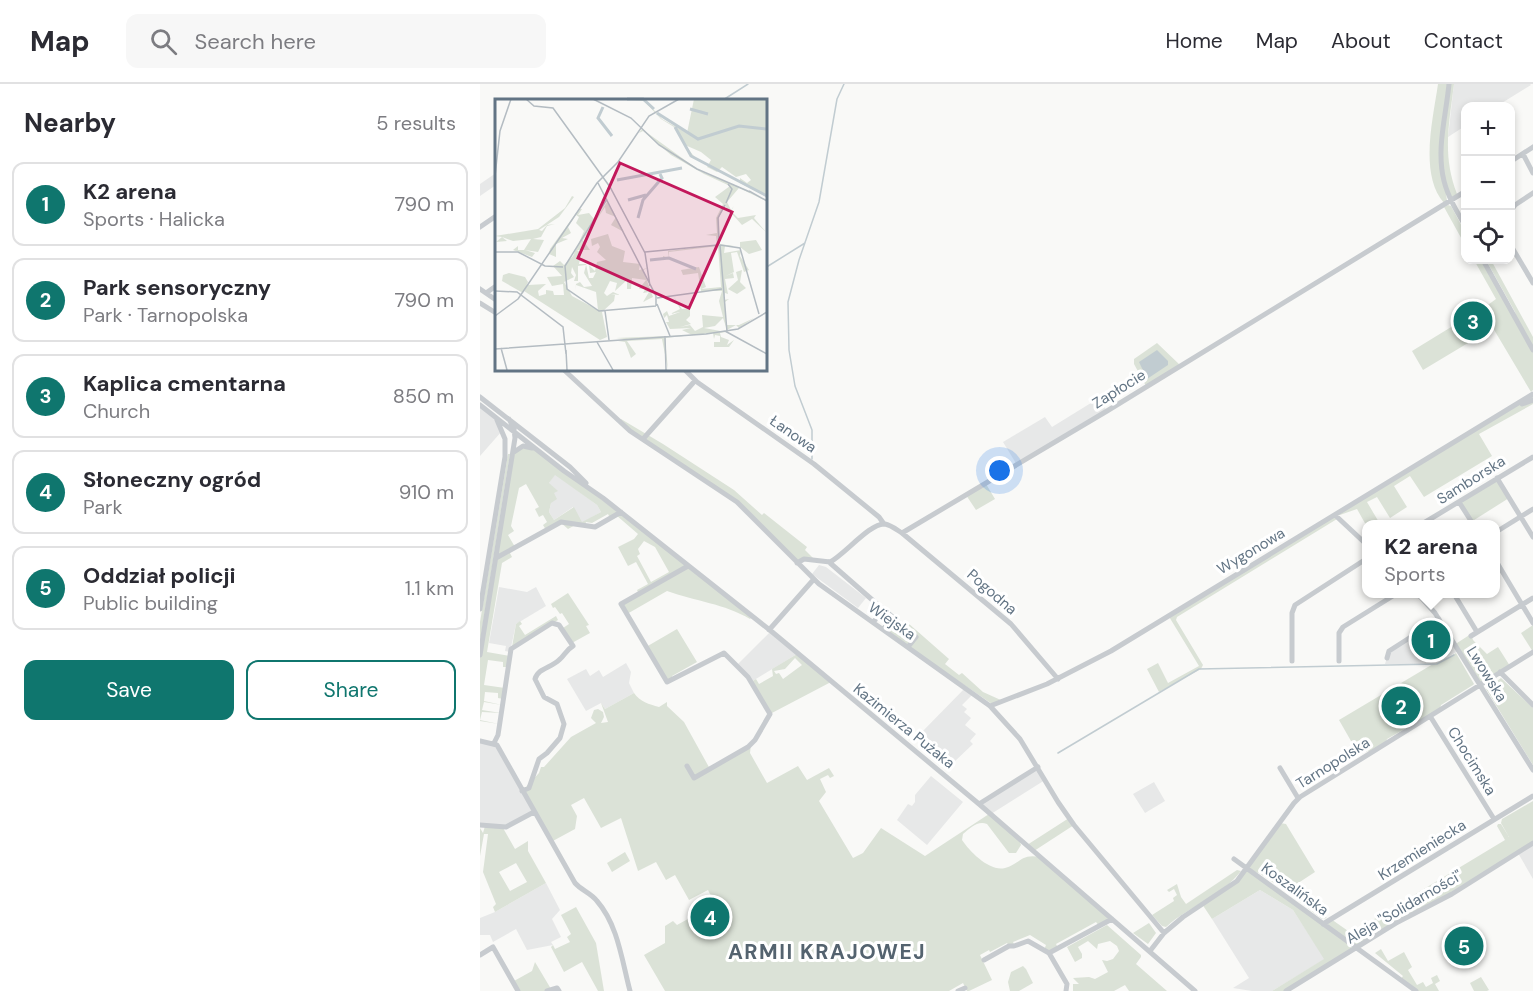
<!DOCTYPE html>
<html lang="en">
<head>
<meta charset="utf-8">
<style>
  :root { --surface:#fff; --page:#f7f7f7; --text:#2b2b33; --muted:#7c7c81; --line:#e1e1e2; --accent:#0f766e }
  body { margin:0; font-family:"DM Sans",sans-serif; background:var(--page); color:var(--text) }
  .controls { position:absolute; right:18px; top:18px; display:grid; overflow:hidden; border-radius:12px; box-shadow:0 3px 9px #0003 }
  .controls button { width:54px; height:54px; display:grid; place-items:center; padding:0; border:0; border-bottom:2px solid var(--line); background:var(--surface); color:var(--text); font:30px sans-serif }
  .you { position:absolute; left:520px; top:387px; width:21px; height:21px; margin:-15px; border:4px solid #fff; border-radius:50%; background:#1a73e8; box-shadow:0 0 0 9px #1a73e833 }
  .badge { display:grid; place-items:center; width:39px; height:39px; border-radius:50%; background:var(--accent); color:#fff; font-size:20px; font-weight:700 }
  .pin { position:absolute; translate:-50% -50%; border:3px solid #fff; box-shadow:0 2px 6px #0006 }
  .popup { position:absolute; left:882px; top:436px; width:138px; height:78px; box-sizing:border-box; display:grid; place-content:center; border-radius:12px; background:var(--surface); filter:drop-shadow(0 2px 4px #0005); font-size:20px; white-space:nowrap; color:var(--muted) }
  .popup b { font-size:22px; color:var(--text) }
  .popup::after { content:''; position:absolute; left:50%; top:100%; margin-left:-12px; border:12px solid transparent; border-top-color:var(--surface) }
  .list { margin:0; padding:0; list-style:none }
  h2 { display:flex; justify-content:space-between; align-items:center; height:78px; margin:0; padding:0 24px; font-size:26px }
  h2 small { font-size:20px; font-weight:400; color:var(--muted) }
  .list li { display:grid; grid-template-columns:39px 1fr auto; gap:18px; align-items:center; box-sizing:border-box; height:84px; margin:0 12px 12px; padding:0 12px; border:2px solid var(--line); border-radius:12px }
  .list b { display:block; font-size:22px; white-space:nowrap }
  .list p { margin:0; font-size:20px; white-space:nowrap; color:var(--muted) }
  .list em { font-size:20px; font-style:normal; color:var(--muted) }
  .actions { display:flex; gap:12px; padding:18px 24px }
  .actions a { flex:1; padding:14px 0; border:2px solid var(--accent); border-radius:12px; text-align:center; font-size:21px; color:var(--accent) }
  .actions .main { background:var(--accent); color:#fff }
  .icon { flex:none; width:33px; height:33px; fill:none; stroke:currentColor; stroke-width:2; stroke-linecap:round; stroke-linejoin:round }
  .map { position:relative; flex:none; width:1053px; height:907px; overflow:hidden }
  header { display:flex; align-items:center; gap:36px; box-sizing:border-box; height:84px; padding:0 30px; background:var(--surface); border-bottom:2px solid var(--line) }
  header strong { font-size:28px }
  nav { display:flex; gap:33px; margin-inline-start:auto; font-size:21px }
  .search { width:420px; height:54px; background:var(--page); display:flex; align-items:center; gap:15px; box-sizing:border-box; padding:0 21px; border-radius:12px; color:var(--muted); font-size:22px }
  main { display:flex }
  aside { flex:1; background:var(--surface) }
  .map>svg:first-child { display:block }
  .built { fill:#e7e8e8 }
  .green { fill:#dbe2d7; fill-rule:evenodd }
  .water { fill:#c1ccd1 }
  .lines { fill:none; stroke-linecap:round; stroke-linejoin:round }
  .stream { stroke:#c1ccd1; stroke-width:1.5 }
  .minor { stroke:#c7cbcf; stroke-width:5 }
  .labels { text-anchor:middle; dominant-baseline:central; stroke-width:6; stroke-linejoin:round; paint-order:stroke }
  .street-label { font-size:15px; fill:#627484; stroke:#fff }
  .district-label { font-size:21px; font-weight:bold; letter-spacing:1.5px; fill:#54636f; stroke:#fff }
  .inset-river { fill:none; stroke:#c1ccd1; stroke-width:3 }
  .inset-road { fill:none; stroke:#b4bcc2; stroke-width:1.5 }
  .view { fill:#c2185b; fill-opacity:0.15; stroke:#c2185b; stroke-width:3 }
  .inset-edge { fill:none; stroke:#627484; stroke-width:3 }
</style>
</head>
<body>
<header>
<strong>Map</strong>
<div class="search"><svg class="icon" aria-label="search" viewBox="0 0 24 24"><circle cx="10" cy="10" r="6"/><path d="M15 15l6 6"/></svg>Search here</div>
<nav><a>Home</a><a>Map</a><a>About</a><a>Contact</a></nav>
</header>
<main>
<aside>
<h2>Nearby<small>5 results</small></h2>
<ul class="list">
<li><span class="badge">1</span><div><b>K2 arena</b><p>Sports · Halicka</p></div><em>790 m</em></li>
<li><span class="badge">2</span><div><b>Park sensoryczny</b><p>Park · Tarnopolska</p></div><em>790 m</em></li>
<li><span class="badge">3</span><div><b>Kaplica cmentarna</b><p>Church</p></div><em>850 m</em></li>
<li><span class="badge">4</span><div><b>Słoneczny ogród</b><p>Park</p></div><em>910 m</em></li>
<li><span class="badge">5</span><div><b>Oddział policji</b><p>Public building</p></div><em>1.1 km</em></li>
</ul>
<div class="actions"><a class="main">Save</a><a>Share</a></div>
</aside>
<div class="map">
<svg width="1053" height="907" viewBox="0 0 1053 907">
  <rect width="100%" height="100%" fill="#f9f9f7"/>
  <!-- built -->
  <path class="built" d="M974 0H1050L1051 1 1017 22H986L985 42 968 53Z
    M16 89V101L0 112V100Z
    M619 314 627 327 537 381 523 358 565 333 572 343Z
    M0 321 14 332 22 347 0 372Z
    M75 390 117 421 121 428 102 439 93 423 74 436 69 428 71 419 69 399Z
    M339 481 346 483 386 514 378 524 332 490Z
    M19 503 47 508 56 503 66 522 36 540 30 568 25 567 26 562 9 559Z
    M959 535 978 567 957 580H905L909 567Z
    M291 547 317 570 271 598 257 581Z
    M146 579 151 588 149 599 154 609 125 625 121 619 106 627 87 595 106 585 110 592 119 586 123 593Z
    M486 603 494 609 482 621 487 625 484 628 491 634 485 641 496 650 490 657 493 660 473 679 439 651Z
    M0 657 14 659 54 728 31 741H0Z
    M558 683 565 696 511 730 499 720Z
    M451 692 483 718 447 761 417 736 428 720 432 722 435 718V711Z
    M674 698 685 717 665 729 653 710Z
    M1053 759V795L1038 769Z
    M66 799 80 826 72 835 81 853 71 858 73 861 47 866 36 845 13 858 10 851H0V834L15 828Z
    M780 806 813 826 845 875 792 907H772L753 904 769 894 732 835Z"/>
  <!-- green -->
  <path class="green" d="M958 0H974C969 41 962 71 977 110L973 113 966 109 967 117 964 119C939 90 953 35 958 0Z
    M968 121 971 122 985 148V161L964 123Z
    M994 176H1001L1036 233 1035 228 1006 176H1011L1053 253V306L1051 308 1013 244 943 286 932 267 994 229 1002 243 1013 237 1005 223 1016 215Z
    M677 259 700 281 666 302 654 280V275Z
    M1053 310V320L999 350 1012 372 944 413 930 392 914 402 927 423 910 434 897 413 887 418 900 440H899L886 441 877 425 857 432V435L697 533 696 536 723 581 721 585 679 608 667 585 678 579 688 599 719 582 688 531Z
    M141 335 183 360 254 406 282 431 284 429 327 463 325 466 333 474 317 479 272 431 139 337Z
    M50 363 94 394 272 533 270 535C245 520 215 517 187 507L147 530 141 520 159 510 157 506 168 500 156 478 148 482 138 463 154 455 158 450 136 431 130 434 128 430 112 439 106 438 105 442 97 440 88 445 80 438 66 446 63 441 67 438 63 431 59 433 55 425 59 423 46 400 39 404 31 442 34 447 28 451 35 463 29 467 32 473 22 479 7 568 30 572 28 583H23V578L8 576 4 601 25 604 23 615 18 614V609L5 608 4 617 22 621 4 618 2 626 21 629 2 628 0 636 19 640 0 637V571L35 366ZM75 391 117 421 121 428 102 438 94 423 74 436 69 428 71 419 77 415 74 409 78 407 69 399ZM164 457 175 463 189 488 171 498 157 472 160 470 158 465Z
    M28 370H30L0 558V538Z
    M1017 394 1029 414 991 438 979 418Z
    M506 400 515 415 496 426 486 411Z
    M88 509 109 541 106 542 110 549 92 559 83 544 89 540 82 529 80 530 75 523 73 524 71 520Z
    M76 532 78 536 32 563 36 540 40 537 42 540 39 542 45 551Z
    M410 535H415L425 543 428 539 469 575 465 580 479 591 482 589 503 608 523 617 512 620 407 548Z
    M1053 541V568L1041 549Z
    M197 545 217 578 192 592 193 596 189 599 166 563Z
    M991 550 993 556 1007 570 1018 563 1030 582 1000 602 975 562 977 559Z
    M976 569 994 600 993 601 961 621 960 625 907 655 906 658 890 669 888 667 879 671 859 636 953 580 962 578Z
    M317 570 351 598 290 630 271 598 276 595 279 600 293 592 292 585ZM315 574 322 581 303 595 299 589 296 590 294 587 305 585Z
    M1021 594 1053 624V681L1006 605Z
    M154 609C160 618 169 620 179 623L187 618V622L204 638 230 685 271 660 270 669 287 699 318 682 327 696 349 684 354 692 350 694 348 691 340 695 346 708 339 717 373 774 383 769 401 744 445 772 509 730 538 753 541 761 536 769H529L507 740C498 736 490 744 483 750L482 756C490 768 510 788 525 784 540 780 541 769 560 773L632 835 619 842 616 838 576 860 578 864 569 869 564 866 566 861 550 851 533 858 535 862H529L527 859 510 868 509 866 500 871 512 896 489 907H487L483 899 469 907H185L164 871 185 859V842L193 837 197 841 235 820 228 806 209 816 195 791 186 796 176 778 158 787 141 734 121 744 104 714 91 721 97 732 95 745 71 758 42 707 59 689 61 683H64L91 653 116 639 111 634 114 626 118 625 123 628 124 633 121 639 128 638 121 619 125 625Z
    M1053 717V759L806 907H792L844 875 813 826 780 806 732 835 722 820 750 803 800 739 806 740 835 788 806 807 779 789 784 785 778 789 770 786 845 840 851 835 871 849 1025 756 1017 742 1018 740H1021L1029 753 1021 739 1022 735Z
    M589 734 594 741 554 767 547 761Z
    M5 742 23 744 35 765 48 757V767L66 799 15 828 13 823 16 820 3 788 8 750H4L0 772V744L3 749ZM36 779 47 798 30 807 19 788Z
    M145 768 150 777 132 788 127 779Z
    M757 786 761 787C742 812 709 822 686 843L682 842 672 831 694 817 693 814 697 811 694 805 689 808 687 806 697 800 701 813 706 820Z
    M810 807 847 834 842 835 808 809Z
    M96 823 116 859 124 907H118L102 878 84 888 71 863 73 861 75 865 90 858 87 853 91 850 81 831Z
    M669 839 676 849 668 860 653 849Z
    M627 841 661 871V873L656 880 687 907H649L645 901 634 907H593V900H599L593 894 609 893 615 895 628 888 622 876 627 877 633 875 639 867 637 862 630 857 618 860 617 865 608 857 598 863 602 870V874L595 878 587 863Z
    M901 865 908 877 924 868 932 883 928 886 937 901 943 898 946 903 953 899 951 894 957 891 960 897 955 900 959 907H936L920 896 923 892 895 869Z
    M55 878 71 905 67 907H39L34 897 52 887Z
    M543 882 546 885 553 899 539 907H530L528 898 531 888Z
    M1001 893 1009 906 1007 907H994L990 899Z"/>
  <!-- water -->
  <path class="water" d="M677 266 688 277V281L667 295 659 278Z"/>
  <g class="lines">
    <!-- stream -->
    <path class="stream" d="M243 16 268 0
      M285 184 325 159
      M332 375V346L315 302 309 266 308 218 319 176 339 118 357 15 364 0
      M578 669 719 585 957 580 974 571"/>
    <!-- minor -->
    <path class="minor" d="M969 0C966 32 956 65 964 97 968 113 977 128 986 143
      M1043 70 1053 89
      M1030 78 1053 63
      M1030 128 1035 121 1053 109
      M0 143 16 132
      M1030 160 1053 199
      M1003 176 1053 266
      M0 205 16 216
      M6 209 16 202
      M0 219 16 229
      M83 285 150 347 257 418 339 500 510 622 540 655 578 718 594 741 684 849
      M204 285 217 298 334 380 399 433 404 440
      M0 313 90 383 106 399
      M1042 320 1053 316
      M0 321 84 387 123 414 291 547 499 720 715 907
      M163 355 213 299
      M34 368 43 362 52 364
      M1017 394 1053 453
      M979 418 993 440
      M855 431 886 460
      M942 440 1053 373
      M1016 448 1053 425
      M422 449 531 540 578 595
      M16 474 81 438 115 443 141 428
      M1016 477 1053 539
      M349 478 397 520 402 526V532
      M317 479 324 475 350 478C364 471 391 438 405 440 411 441 417 446 422 449L627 327 986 107
      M938 510 955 529 1053 686
      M974 510 997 548
      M402 524 436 553 428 563
      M0 525 25 373V355L17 336
      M393 538 398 533H404L407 537 404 546
      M289 546 334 495
      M991 552 1053 514
      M0 571 35 354 34 345 29 335
      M907 574 909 567 959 535
      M812 577V529L815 521 886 475
      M859 577V549L863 543 916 510
      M1020 588 1053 621
      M510 622 567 600 631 567 1053 310
      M950 632 1014 735
      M0 657 17 661 95 799C101 806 111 809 117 817 138 841 142 877 150 907
      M14 659 18 651 31 565 72 539 79 541 93 562C86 566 85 571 79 576 71 584 58 584 55 595L64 613 77 620 84 640 80 654 67 669 59 675 49 704 42 707
      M207 682 214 694 268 663 275 656 290 630 268 593 244 569 187 598 141 520 208 482
      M800 684 818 714
      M499 720 558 683
      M0 741 26 743 54 728
      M754 775 936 907
      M843 840 1053 712
      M670 867 684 849 703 833 757 797 814 719 820 713 1053 568
      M569 869 632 835
      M0 871 13 863 38 907
      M504 876 529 862H534L548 857 569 869 587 900 586 907
      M67 907 77 904 79 907
      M478 907 485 904
      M806 907 916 839 972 810 1053 759"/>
  </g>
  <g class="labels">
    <!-- street labels -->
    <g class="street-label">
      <text transform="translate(639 305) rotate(-32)">Zapłocie</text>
      <text transform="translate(313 350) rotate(35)">Łanowa</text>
      <text transform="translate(991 396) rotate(-32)">Samborska</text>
      <text transform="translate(771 467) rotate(-31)">Wygonowa</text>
      <text transform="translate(512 508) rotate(41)">Pogodna</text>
      <text transform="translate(412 537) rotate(35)">Wiejska</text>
      <text transform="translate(1007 590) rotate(58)">Lwowska</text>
      <text transform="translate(424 642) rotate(39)">Kazimierza Pużaka</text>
      <text transform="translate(992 677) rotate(58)">Chocimska</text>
      <text transform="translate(853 679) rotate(-32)">Tarnopolska</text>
      <text transform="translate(942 766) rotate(-32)">Krzemieniecka</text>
      <text transform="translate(815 805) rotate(36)">Koszalińska</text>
      <text transform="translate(924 823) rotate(-30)">Aleja "Solidarności"</text>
    </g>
    <!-- district labels -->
    <g class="district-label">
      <text x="347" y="868">ARMII KRAJOWEJ</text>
    </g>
  </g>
  <!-- overview -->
  <g transform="translate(15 15)">
    <rect width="272" height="272" fill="#f9f9f7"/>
    <path d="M124 0H149L167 20 192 34 199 0H271V97L245 84V79L252 84 256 81 251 75 241 78 227 68 222 73 212 68 216 61 206 53 190 46 202 61 196 58 179 28 166 20 149 2ZM147 30 205 72 255 93 271 102 244 89 232 103 236 111 239 107 236 112 243 119 261 116 259 119 271 133 257 120 247 126 230 107 224 118 225 145 239 147H230L229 154 246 151 245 157 254 171 249 173 242 153 236 154 239 173 231 177 238 174 239 179 230 180 233 195 230 194 229 201 234 200 230 203 231 226H244L259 219 244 229 241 226 232 231 228 219 220 227 209 229 231 233 225 234 226 238 234 241 232 246 239 241 234 248H219V243H225V237L220 236 219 240 218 234 170 239 173 271 167 240 132 242 141 255 136 259 130 243 123 242 130 240 121 239 197 236 187 231 196 229 175 230 171 223H174L172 216 169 219 168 215 172 212 174 217 185 213 175 215 185 210 179 198 187 210 195 209V217L191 221 196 225 185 228 195 226 200 232 208 228 207 216 228 218 224 202 227 192H206L203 174 188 176 186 171 204 168 211 188 206 190 226 188 223 147 174 153V159L168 160V157L174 159 173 152 222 146 221 137 211 136 222 134 221 119 228 105 220 98 235 87 209 75 176 56 148 32 144 34ZM77 97 79 98 64 118 44 131 47 132 52 126 60 125 52 127 46 138 38 140 49 141 43 153 30 151 40 154 37 158 18 151 23 147V151H29L36 140 18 142 7 138 12 142 1 143 7 138 0 137 43 130 70 109ZM112 103 118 112 129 133 116 126 121 118 111 114 110 108 88 141 95 151H82L86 154 84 165H91L94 179H98L101 173 95 174 94 166 100 172 102 163 111 161 102 153 105 148 103 144 97 147 96 140 113 135 117 147 130 152 128 163 145 165 144 171 153 169 148 171 158 198 148 203 154 193 148 194 151 189 144 190 151 181 137 179 136 190H132V181L120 192 122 184 115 182 109 194 112 197 118 193 125 196 116 195 120 196 119 202 107 213 112 238 105 241 29 192 33 186 51 185 43 192 44 197 51 195V191L58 192 59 196H69L68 185 57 187 52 178 67 177 58 167 65 162 69 166 78 157 89 132 81 124 84 118 81 116 73 128 76 134 67 139 73 140 61 145V158L54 155 55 150 84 110H87L83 116 94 114 99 120 87 141ZM91 166 89 174 97 187 89 188 85 183 81 185 80 192 81 186 101 193 103 211 77 197 69 183 79 178 76 174 77 168 81 176 79 182H83V167ZM261 141 267 151 254 155 245 148V143ZM247 171 245 183 251 189 242 195 233 190 243 181 241 173ZM14 174 30 178 33 183 28 194 0 178 7 182 8 176Z" fill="#dbe2d7" fill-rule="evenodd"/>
    <path class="inset-river" d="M132 0H148L159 10M108 8 103 19 117 37M195 10 213 15M162 14 203 40 244 27 271 30M180 28 196 57 272 97M122 81 187 69M133 101 151 96M143 119 148 101 167 79 165 75M155 161 174 159 201 170"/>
    <path class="inset-road" d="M31 0 39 7 58 9 115 88 150 154 155 187M98 0 136 19 164 46 202 70 255 93M0 77 5 32 16 0M103 84 161 197V207M254 92 272 102M112 100 70 167 72 190 104 212 161 207M231 104 237 90 233 85M224 145 223 119 230 106M225 146 245 149 264 215M225 146 232 233M0 153H23L50 167 68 168M150 153 223 146M0 192 22 193 68 228 71 255M162 199 227 190M23 200 102 84 123 63 154 17 184 0M162 205 175 237M110 212 114 241M0 217 23 200M230 232 272 255M170 237 171 271M102 243 118 271M6 249 12 271M0 250 211 235 243 230 272 213M71 251 72 271"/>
    <path class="view" d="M125 64 237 113 194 209 83 159Z"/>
    <rect width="272" height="272" class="inset-edge"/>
  </g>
</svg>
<div class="controls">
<button>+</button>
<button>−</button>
<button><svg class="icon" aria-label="locate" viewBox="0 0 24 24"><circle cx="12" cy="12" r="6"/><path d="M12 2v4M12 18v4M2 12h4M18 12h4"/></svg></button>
</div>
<div class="you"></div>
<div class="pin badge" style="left:951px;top:556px">1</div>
<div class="popup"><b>K2 arena</b>Sports</div>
<div class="pin badge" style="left:921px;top:622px">2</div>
<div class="pin badge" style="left:993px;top:237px">3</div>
<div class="pin badge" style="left:230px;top:833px">4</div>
<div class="pin badge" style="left:984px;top:862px">5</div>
</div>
</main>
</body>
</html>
